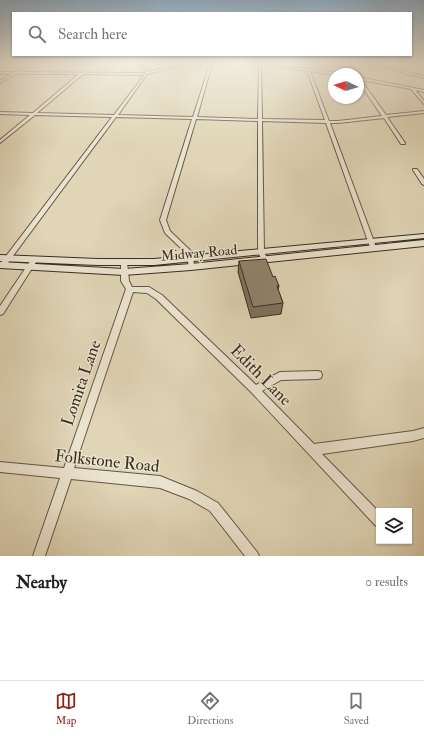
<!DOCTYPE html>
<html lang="en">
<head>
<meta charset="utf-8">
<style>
  :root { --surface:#fff; --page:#f2f2f2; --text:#202124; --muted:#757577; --line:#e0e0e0; --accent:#8f2418 }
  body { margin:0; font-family:"IM FELL Double Pica",serif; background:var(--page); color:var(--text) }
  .controls { position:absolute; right:12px; bottom:12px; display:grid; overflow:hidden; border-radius:0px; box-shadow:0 1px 3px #0004 }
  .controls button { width:36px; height:36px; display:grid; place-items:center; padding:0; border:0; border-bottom:1px solid var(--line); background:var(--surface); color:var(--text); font:20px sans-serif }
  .compass { position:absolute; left:328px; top:68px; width:36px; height:36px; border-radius:50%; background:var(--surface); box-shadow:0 1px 3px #0004; rotate:274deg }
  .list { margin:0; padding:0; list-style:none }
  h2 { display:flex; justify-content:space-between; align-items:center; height:52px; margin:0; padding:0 16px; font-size:17px }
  h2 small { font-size:13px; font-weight:400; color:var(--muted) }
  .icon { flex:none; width:22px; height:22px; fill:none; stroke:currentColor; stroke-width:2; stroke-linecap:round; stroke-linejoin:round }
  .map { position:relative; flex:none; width:424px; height:556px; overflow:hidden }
  .search { position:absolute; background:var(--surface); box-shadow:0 1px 3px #0004; left:12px; right:12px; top:12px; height:44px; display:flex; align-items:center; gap:10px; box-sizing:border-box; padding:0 14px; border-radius:0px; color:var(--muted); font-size:15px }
  .sheet { height:124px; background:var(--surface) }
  nav { display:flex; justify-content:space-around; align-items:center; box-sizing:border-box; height:56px; border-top:1px solid var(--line); background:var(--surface); font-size:11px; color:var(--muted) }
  nav a { display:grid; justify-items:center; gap:2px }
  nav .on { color:var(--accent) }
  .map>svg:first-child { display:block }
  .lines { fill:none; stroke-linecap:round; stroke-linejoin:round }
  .minor-casing { stroke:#635746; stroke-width:2 }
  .tertiary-casing { stroke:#635746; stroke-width:2 }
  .secondary-casing { stroke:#392d21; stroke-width:2 }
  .minor { fill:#ebe4d0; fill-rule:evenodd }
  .tertiary { fill:#ebe4d0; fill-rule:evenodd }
  .secondary { fill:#ebe4d0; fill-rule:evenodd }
  .wall { fill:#7c725f; stroke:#392d21 }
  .building { fill:#90846e; stroke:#392d21 }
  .labels { text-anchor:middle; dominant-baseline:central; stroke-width:3; stroke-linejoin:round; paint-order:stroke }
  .street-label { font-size:14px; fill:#392d21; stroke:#ebe4d0 }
  .near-street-label { font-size:17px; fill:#392d21; stroke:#ebe4d0 }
</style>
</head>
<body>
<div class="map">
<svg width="424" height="556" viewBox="0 0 424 556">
  <rect width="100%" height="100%" fill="#e0d5b6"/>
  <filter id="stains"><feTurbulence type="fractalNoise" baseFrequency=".005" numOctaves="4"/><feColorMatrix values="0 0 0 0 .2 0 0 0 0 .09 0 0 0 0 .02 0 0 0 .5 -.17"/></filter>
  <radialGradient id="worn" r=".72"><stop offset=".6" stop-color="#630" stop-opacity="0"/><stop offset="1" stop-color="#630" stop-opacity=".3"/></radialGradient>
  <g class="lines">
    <defs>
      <path id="minor" d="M138 64H141L147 69V72L185 64H190L147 74 118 115 193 117 210 64H212L197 117 258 119 259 64H261L262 119 325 120 307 71 263 64 307 69 308 68 310 69 337 73 334 75 310 71 329 121H338L382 116 358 81V77L424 90V92L415 90 424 101V104L411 89 361 80 386 115 424 111V113L387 117 405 143V144H401L384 118 338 123H330L376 247 375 248 373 249 370 247 326 123 262 121 264 252 268 260 267 262H263L258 252V121L196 119 166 220 170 231 193 253 194 267 193 269H189L187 254 165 233 160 220 192 119 116 117 4 268H0V264L112 117 35 115 0 143V140L30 115 0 114V112L33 113 79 74H0V72L145 73V70ZM83 74 142 75 145 74 114 115 37 113Z
        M337 64H341L317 70 316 69Z
        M369 64H373L424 76V78Z
        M413 169H417L424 179V185L422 184 413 170Z
        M31 260H33L36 262 3 314 0 315V306Z
        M122 260H124L127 262 129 281 132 287H149L162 295 256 385 280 372 318 371 321 372 322 375 321 378 318 379 281 380 262 391 314 444 413 431 424 428V438L413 441 322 454 379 512V527L375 525 252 393 156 299 147 293 133 292 74 468 160 476 197 491 218 503 257 552 259 556H245L210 511 189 499 160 488 71 479 45 556H33L60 478 0 472V462L64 468 126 289 121 281V262Z"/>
      <path id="tertiary" d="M28 64H32L0 83V81Z"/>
      <path id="secondary" d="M424 234V238L154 265H98L0 261V255L98 259H154Z
        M424 240V246L191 270 124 275 0 268V262L124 269 191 264Z"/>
    </defs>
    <!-- minor casing -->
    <use href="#minor" class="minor-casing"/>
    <!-- tertiary casing -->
    <use href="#tertiary" class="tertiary-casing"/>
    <!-- secondary casing -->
    <use href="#secondary" class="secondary-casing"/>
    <!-- minor -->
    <use href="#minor" class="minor"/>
    <!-- tertiary -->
    <use href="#tertiary" class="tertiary"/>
    <!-- secondary -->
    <use href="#secondary" class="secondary"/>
  </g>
  <!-- wall -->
  <path class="wall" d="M239 261 273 277 279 286 278 290 283 303 281 314 251 318 238 272Z"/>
  <!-- building -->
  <path class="building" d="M266 259 273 277 275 276 279 286H277L283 303 253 307 239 261Z"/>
  <!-- sky -->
  <linearGradient id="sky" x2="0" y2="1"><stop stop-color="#8eaac0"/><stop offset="0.45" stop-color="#f1ecde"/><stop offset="1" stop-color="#f1ecde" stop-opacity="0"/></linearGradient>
  <rect width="424" height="142" fill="url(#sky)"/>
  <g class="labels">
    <!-- street labels -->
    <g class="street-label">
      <text transform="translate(199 253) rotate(-5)">Midway Road</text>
    </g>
    <!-- near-street labels -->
    <g class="near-street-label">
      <text transform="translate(261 375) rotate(45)">Edith Lane</text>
      <text transform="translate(81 383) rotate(-71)">Lomita Lane</text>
      <text transform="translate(107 461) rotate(6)">Folkstone Road</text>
    </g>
  </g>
  <rect width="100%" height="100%" filter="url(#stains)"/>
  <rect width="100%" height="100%" fill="url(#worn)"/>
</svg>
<div class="controls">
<button><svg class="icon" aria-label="layers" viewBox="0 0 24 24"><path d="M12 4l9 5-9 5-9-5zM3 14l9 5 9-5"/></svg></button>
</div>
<svg class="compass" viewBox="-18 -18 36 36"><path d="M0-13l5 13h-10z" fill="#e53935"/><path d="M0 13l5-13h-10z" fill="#757577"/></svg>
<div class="search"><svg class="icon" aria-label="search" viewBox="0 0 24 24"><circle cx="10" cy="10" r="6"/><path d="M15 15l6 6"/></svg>Search here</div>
</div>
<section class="sheet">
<h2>Nearby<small>0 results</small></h2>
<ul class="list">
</ul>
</section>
<nav>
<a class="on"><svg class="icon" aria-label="map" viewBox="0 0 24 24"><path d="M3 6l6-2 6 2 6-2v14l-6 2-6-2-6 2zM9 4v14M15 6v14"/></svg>Map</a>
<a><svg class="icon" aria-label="directions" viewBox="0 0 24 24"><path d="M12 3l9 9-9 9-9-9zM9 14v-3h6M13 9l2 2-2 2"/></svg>Directions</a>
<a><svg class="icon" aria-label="saved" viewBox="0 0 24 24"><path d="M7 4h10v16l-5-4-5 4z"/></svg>Saved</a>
</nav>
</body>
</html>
